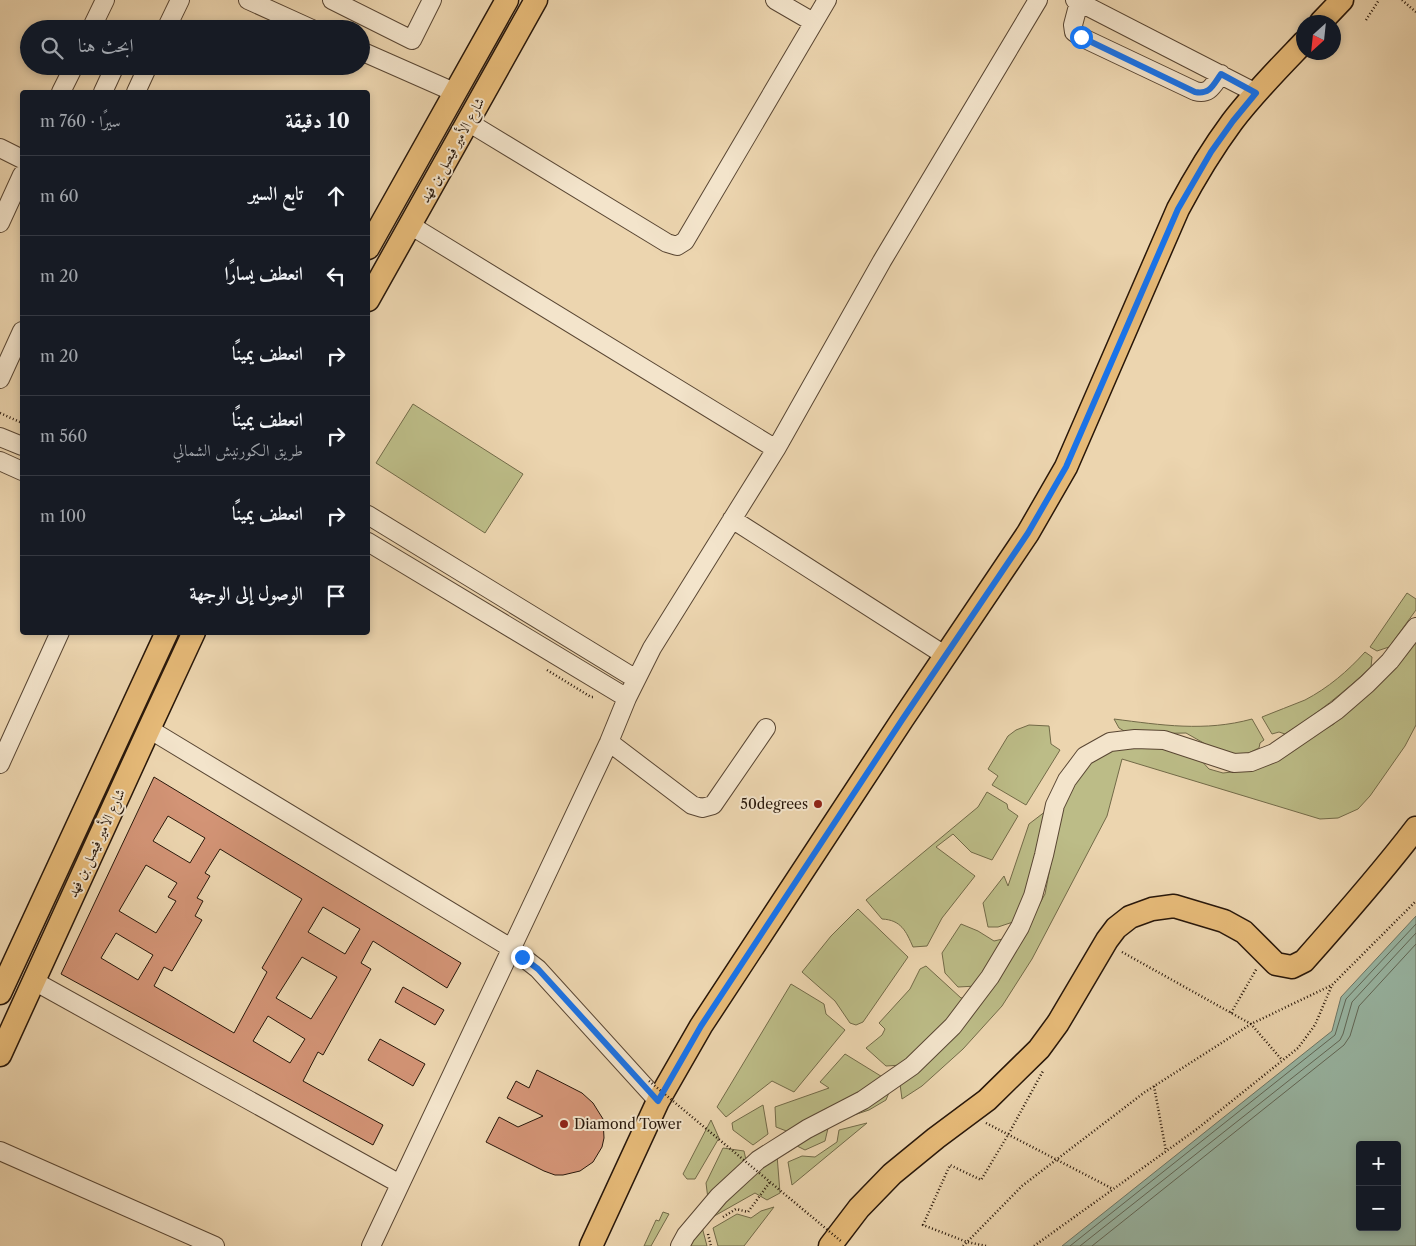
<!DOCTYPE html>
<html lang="ar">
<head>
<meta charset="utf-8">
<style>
  :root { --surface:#171b24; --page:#20242c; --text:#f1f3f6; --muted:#9ea1a6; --line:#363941 }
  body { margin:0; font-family:"Libre Caslon Text",Amiri,serif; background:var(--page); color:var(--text); direction:rtl }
  .controls { position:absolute; right:15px; bottom:15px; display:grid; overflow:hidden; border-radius:5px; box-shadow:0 2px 8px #0003 }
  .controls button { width:45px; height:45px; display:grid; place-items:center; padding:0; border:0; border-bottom:1px solid var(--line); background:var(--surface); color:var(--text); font:25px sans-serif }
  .compass { position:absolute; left:1296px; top:15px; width:45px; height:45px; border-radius:50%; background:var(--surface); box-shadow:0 2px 8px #0003; rotate:207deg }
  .stop { position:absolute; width:15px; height:15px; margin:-11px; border:4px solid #1a73e8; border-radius:50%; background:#fff }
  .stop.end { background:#1a73e8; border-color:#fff; box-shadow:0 1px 5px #0008 }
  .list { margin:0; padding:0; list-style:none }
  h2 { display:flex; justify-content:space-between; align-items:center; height:65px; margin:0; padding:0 20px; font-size:21px }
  h2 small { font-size:16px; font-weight:400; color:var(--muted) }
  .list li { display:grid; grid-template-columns:32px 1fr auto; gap:15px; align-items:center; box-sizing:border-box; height:80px; padding:0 20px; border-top:1px solid var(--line) }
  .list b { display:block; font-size:19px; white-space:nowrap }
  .list p { margin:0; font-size:16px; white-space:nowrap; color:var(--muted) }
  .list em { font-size:16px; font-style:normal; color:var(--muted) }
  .icon { flex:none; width:28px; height:28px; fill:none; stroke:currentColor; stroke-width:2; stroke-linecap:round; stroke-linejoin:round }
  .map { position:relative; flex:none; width:1416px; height:1246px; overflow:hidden; direction:ltr }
  .search { position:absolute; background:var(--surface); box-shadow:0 2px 8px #0003; left:20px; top:20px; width:350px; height:55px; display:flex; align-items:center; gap:12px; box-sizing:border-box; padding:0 18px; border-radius:28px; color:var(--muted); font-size:19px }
  .panel { position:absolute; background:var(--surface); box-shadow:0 2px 8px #0003; left:20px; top:90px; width:350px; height:545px; border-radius:5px; direction:rtl }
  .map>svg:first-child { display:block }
  .green { fill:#bcbc87; stroke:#726a48 }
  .water { fill:#99b9a8; stroke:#6c7869; fill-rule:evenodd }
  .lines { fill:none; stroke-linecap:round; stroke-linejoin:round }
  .shore { stroke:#606859; stroke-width:1 }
  .building { fill:#d39476; stroke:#28170a; fill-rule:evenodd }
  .minor-casing { stroke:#594633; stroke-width:20 }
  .major-casing { stroke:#28170a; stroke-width:25 }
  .path { stroke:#28170a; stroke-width:2.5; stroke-dasharray:1 2.5; stroke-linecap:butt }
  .minor { stroke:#f3e4cb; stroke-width:18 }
  .major { stroke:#e6ba78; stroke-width:22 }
  .path-bridge { stroke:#28170a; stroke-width:2.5; stroke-dasharray:1 2.5; stroke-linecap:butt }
  .route { stroke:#1a73e8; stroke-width:6 }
  .poi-dot { fill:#8f2418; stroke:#f3e4cb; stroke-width:2 }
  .labels { text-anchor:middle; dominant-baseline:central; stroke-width:4; stroke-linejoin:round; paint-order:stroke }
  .street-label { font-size:14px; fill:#28170a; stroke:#f3e4cb }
  .poi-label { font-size:14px; fill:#28170a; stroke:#f3e4cb; text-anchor:end }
</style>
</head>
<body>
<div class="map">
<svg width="1416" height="1246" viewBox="0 0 1416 1246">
  <rect width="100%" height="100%" fill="#ecd5af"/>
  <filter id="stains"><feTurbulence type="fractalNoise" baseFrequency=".004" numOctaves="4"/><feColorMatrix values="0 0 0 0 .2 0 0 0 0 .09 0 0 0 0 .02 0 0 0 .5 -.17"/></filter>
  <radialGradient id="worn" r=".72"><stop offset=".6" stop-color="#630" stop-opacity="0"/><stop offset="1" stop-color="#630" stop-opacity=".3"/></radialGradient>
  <!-- green -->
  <path class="green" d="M413 404 523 474 485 533 376 463Z
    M1407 593 1416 599V610L1389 647 1377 651 1370 647Z
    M1416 637V725L1405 746 1370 796 1358 809 1338 818 1320 819 1122 759 1107 816 1032 959 1002 1006 963 1049 922 1086 902 1099 900 1084 1014 950 1045 894 1061 811 1080 771 1110 748 1159 745 1198 757 1209 769 1223 773 1257 769 1334 724 1406 652Z
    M1365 652 1372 657 1371 667C1344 692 1316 715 1285 734L1279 732 1272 734 1262 717C1276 711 1291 706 1305 700 1328 688 1348 671 1365 652Z
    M1114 719C1161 725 1205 732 1252 719L1264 740 1260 743 1259 748 1244 755H1230L1216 750 1186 733 1135 734 1126 732 1119 728Z
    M1029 725 1049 726 1051 744 1060 750 1026 805 992 785 998 776 988 769 1008 736 1016 730Z
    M987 792 1007 804 1008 809 1018 816 992 860 971 852 953 834 936 847 975 876 942 918 927 946 913 947C906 931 901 920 882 919L866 900 978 807Z
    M1046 811 1039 854 1016 921 998 927H988L983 903 1004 876 1008 886 1029 824Z
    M858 909 908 957 863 1022 856 1025 850 1023 835 1001 802 972 831 936Z
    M961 924 978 931 994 941 1007 938 977 986 958 987 945 973 942 953Z
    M926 966 961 998 970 997 902 1065 886 1066 866 1048 882 1035 885 1029 879 1023 910 989 920 969Z
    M791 984 824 1004 826 1014 845 1030 794 1092 772 1081 726 1117 717 1107Z
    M845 1054 884 1078 848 1102 789 1132 776 1127 775 1107 829 1088 820 1082Z
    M890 1090 886 1100 869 1110 839 1120Z
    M763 1105 768 1134 753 1145 733 1130 732 1123Z
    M711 1120 719 1138 695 1179H687L683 1174Z
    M867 1123 792 1185 788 1162 802 1156 815 1157 837 1142 839 1130Z
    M829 1124 825 1141 805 1150 797 1146 788 1152 785 1149Z
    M723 1148 744 1151 746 1160 708 1199 706 1183Z
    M777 1155 780 1193 767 1200 755 1193 709 1219 758 1167Z
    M774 1207 744 1246H718L713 1228 737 1214 751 1218 761 1211Z
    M663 1212 669 1214 651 1246H644L656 1220 659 1221Z
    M702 1227 707 1246H686Z"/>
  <!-- water -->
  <path class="water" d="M1416 916V1246H1062L1332 1031 1341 997ZM1360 1145H1397V1227H1360Z"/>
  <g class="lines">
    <!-- shore -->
    <path class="shore" d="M1070 1246 1335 1035 1346 999 1416 924
      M1080 1246 1340 1040 1343 1034 1352 1002 1416 933
      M1092 1246 1344 1045 1350 1036 1359 1006 1416 944"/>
  </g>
  <!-- building -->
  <path class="building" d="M154 777 461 963 447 988 373 941 361 963 371 969 323 1055 318 1052 303 1081 383 1125 373 1145 61 974ZM168 816 205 838 190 863 153 841ZM220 849 302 899 262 968 267 972 234 1033 154 986 164 967 172 971 202 920 195 916 203 901 197 898 210 876 205 873ZM146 865 177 883 168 897 176 901 156 933 119 911ZM323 907 360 929 345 954 308 932ZM116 933 153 955 138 980 101 958ZM302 957 337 977 311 1019 276 998ZM268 1016 305 1039 290 1063 253 1041Z
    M403 987 444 1010 435 1025 395 1002Z
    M380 1039 425 1064 413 1086 368 1060Z
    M537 1070 582 1093 593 1103 603 1119 604 1138 602 1147 593 1162 580 1171 563 1175H555L544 1171 486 1142 499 1117 518 1127 543 1116 507 1098 516 1081 529 1088Z"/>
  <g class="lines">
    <defs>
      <path id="minor" d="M248 0 312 29
        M332 0 412 40 432 0
        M775 0 813 22
        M1075 0 1256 93
        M1079 2 1073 25 1074 32 1081 37 1195 91C1210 95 1213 85 1221 74
        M91 29 105 0
        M166 29 180 0
        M361 51 454 92
        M61 92 74 66
        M103 92 115 66
        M136 92 148 66
        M468 122 667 243 677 246 685 241 827 0
        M0 148 22 159
        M0 223 22 175
        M410 225 776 449
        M0 379 22 331
        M0 437 22 446
        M0 461 22 471
        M368 515 636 679
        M732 519 946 656
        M368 542 627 698
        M149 729 511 948 538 969 658 1101
        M609 742 692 805 702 808 713 805 766 728
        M0 764 60 632
        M34 981 400 1184
        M0 1151 215 1246
        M371 1246 609 742 627 698 652 648 776 449 882 261 1038 0
        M680 1246 686 1235 719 1196 758 1160 807 1129 863 1100 912 1066 953 1026 990 977 1020 927 1033 896 1044 855 1055 805 1067 780 1085 756 1110 742 1135 739 1164 740 1234 763 1251 762 1274 753 1337 710 1367 684 1390 661 1416 627"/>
      <path id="major" d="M1321 22 1342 0
        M368 248 507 0
        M368 300 536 0
        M0 993 167 632
        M0 1055 149 729 194 632
        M591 1246 658 1101 701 1026 902 720 1028 533 1066 467 1178 209C1194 179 1212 149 1232 122 1254 93 1279 68 1304 42
        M830 1246 859 1208 892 1174 936 1138 987 1100 1039 1049 1058 1023 1107 940 1116 928 1130 917 1152 909 1174 906 1224 921 1244 932 1276 964 1292 967 1304 961C1343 917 1381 874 1416 828"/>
    </defs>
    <!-- minor casing -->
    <use href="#minor" class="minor-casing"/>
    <!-- major casing -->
    <use href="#major" class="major-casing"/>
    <!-- path -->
    <path class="path" d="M1402 0 1416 12
      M1366 20 1379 0
      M0 413 22 423
      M547 670 591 697H594
      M1122 952 1251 1024 1282 1060
      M1231 1013 1257 968
      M1154 1086 1166 1151
      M986 1123 1113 1189
      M723 1217 736 1209 748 1212 770 1182
      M708 1234 711 1246
      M963 1246 1022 1186 1145 1092 1251 1024 1332 985
      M986 1246 967 1242 923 1225 950 1165 981 1180 1008 1135 1043 1071
      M1034 1246 1197 1129 1298 1048 1315 1025 1332 985 1416 901"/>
    <!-- minor -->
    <use href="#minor" class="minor"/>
    <!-- major -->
    <use href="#major" class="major"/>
    <!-- path-bridge -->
    <path class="path-bridge" d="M649 1081 842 1242"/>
  </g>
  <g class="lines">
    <!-- route -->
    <path class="route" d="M522 957 538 969 658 1101 701 1026 902 720 1028 533 1066 467 1178 209 1211 152 1233 121 1256 93 1221 74C1213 85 1210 95 1195 92L1081 37"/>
  </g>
  <!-- markers -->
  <g class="poi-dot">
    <circle cx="818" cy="804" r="5"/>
    <circle cx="564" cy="1124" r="5"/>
  </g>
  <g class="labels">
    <!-- street labels -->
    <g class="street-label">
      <text transform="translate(452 150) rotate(-61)">شارع الأمير فيصل بن فهد</text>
      <text transform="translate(96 843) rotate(-65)">شارع الأمير فيصل بن فهد</text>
    </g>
    <!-- poi labels -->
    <g class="poi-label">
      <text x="808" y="804">50degrees</text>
      <text x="574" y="1124" text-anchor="start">Diamond Tower</text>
    </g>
  </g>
  <rect width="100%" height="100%" filter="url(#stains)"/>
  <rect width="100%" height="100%" fill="url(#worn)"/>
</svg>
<div class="controls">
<button>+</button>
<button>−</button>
</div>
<svg class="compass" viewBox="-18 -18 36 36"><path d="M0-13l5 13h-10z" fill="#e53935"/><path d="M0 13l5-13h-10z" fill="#9ea1a6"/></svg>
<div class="stop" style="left:1081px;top:37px"></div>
<div class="stop end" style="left:522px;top:957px"></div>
<div class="search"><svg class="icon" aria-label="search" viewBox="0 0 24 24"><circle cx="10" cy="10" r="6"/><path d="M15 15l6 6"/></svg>ابحث هنا</div>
<section class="panel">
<h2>10 دقيقة<small>سيرًا · 760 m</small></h2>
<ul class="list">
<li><svg class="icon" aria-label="ahead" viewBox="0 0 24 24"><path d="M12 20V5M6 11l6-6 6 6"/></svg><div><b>تابع السير</b></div><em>60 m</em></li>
<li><svg class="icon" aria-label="left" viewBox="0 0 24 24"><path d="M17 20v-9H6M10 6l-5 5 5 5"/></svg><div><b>انعطف يسارًا</b></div><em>20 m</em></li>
<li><svg class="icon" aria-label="right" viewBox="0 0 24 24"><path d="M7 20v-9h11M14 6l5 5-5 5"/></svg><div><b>انعطف يمينًا</b></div><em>20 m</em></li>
<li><svg class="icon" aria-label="right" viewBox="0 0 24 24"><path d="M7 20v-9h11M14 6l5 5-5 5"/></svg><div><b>انعطف يمينًا</b><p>طريق الكورنيش الشمالي</p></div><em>560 m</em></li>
<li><svg class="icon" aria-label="right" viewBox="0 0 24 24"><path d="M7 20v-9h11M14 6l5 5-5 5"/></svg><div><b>انعطف يمينًا</b></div><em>100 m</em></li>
<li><svg class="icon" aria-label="arrive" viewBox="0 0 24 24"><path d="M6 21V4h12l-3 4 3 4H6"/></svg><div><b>الوصول إلى الوجهة</b></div></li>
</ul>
</section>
</div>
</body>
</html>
